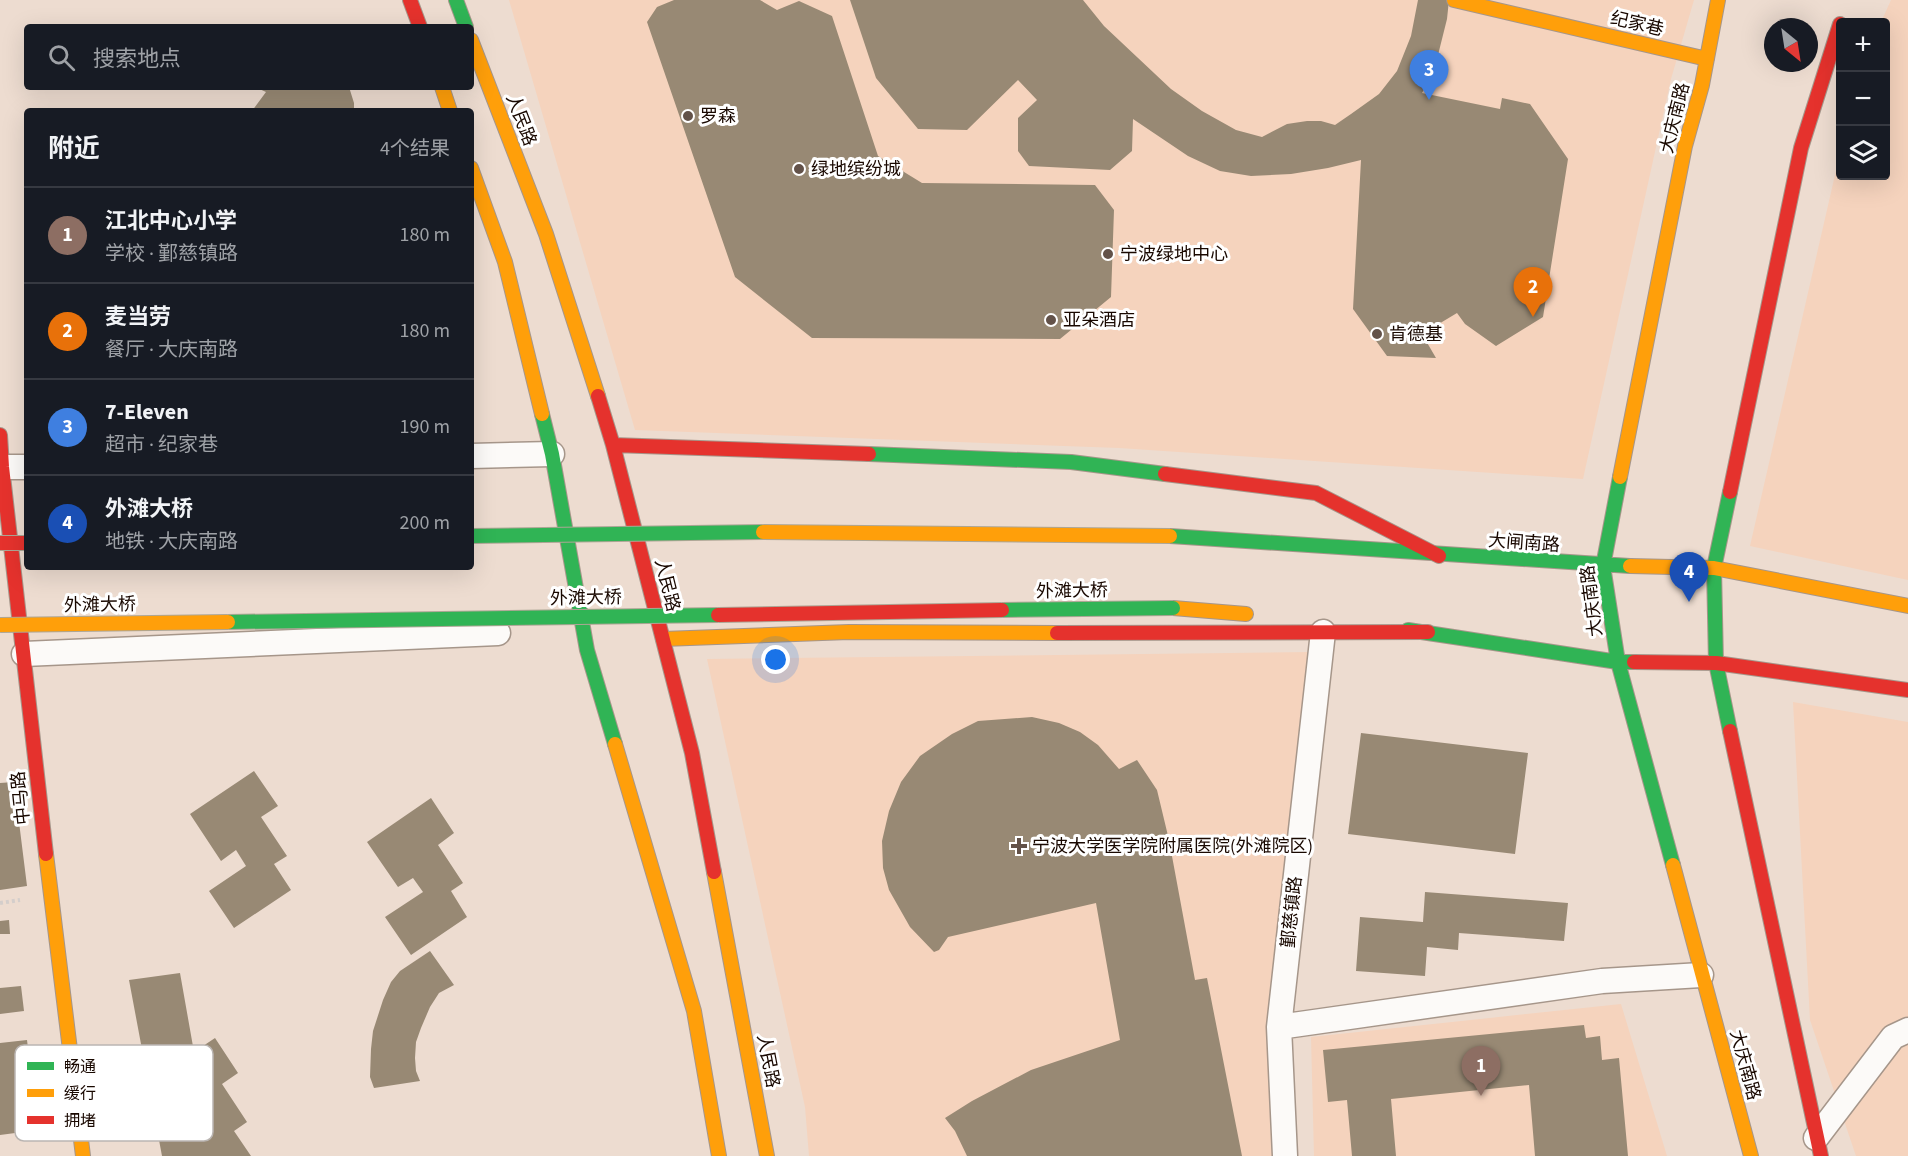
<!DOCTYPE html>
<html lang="zh">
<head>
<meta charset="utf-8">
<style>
  :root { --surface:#171b24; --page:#20242c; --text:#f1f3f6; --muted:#9ea1a6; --line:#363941; --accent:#1a73e8 }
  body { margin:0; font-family:"Source Sans 3","Noto Sans SC",sans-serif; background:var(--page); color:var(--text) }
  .controls { position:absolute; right:18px; top:18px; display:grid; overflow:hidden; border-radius:6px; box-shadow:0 6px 24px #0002 }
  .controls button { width:54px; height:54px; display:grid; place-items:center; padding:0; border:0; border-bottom:2px solid var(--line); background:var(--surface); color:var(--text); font:30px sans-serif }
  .compass { position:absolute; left:1764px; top:18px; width:54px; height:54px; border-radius:50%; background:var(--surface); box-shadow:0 6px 24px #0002; rotate:150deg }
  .you { position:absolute; left:776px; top:660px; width:21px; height:21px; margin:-15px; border:4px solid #fff; border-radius:50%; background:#1a73e8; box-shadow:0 0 0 9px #1a73e833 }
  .badge { display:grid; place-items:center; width:39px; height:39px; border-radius:50%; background:var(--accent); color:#fff; font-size:20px; font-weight:700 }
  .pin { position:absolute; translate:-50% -50px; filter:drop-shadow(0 2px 3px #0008) }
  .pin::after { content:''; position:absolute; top:32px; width:21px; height:18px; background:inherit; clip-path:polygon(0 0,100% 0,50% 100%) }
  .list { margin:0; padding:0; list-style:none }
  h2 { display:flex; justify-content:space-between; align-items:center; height:78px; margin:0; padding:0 24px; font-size:26px }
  h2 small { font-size:20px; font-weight:400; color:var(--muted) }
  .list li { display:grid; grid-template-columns:39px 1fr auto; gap:18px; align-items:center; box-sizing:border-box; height:96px; padding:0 24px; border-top:2px solid var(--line) }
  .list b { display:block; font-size:22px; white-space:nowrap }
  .list p { margin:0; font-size:20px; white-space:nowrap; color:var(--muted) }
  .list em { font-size:20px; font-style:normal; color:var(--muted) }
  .icon { flex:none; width:33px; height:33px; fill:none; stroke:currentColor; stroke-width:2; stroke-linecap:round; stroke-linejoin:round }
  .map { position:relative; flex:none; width:1908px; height:1156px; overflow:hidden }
  .search { position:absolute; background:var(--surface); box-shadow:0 6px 24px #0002; left:24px; top:24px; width:450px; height:66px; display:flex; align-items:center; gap:15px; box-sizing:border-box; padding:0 21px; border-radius:6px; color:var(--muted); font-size:22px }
  .panel { position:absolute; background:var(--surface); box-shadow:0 6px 24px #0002; left:24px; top:108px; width:450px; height:462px; border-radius:6px }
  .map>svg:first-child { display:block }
  .built { fill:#f5d3bd }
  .building { fill:#988974 }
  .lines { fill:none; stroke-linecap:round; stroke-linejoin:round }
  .street-casing { stroke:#a6968a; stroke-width:27 }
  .fast-casing { stroke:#a6968a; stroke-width:16 }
  .slow-casing { stroke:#a6968a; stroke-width:16 }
  .jam-casing { stroke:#a6968a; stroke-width:16 }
  .path { stroke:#d4cecb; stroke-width:4; stroke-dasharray:3 3; stroke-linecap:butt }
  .street { stroke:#fcfaf8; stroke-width:24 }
  .fast { stroke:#30b455; stroke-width:14 }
  .slow { stroke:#ff9f0a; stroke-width:14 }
  .jam { stroke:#e5322d; stroke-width:14 }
  .fast-bridge-casing { stroke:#ada695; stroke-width:16; stroke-linecap:butt }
  .slow-bridge-casing { stroke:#ada695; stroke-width:16; stroke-linecap:butt }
  .jam-bridge-casing { stroke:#ada695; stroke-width:16; stroke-linecap:butt }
  .fast-bridge { stroke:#30b455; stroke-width:14 }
  .slow-bridge { stroke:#ff9f0a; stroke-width:14 }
  .jam-bridge { stroke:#e5322d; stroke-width:14 }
  .poi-dot { fill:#635249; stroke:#fff; stroke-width:2 }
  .labels { text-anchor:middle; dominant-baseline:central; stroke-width:6; stroke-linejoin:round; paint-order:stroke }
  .street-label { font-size:18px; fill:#190800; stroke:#fff }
  .poi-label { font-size:18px; fill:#190800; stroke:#fff; text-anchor:start }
  .key { fill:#fff; stroke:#bab5b2; stroke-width:1.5 }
  .key-label { font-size:16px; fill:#190800 }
</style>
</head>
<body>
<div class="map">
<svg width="1908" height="1156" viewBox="0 0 1908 1156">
  <rect width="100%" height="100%" fill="#eddcd0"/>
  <!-- built -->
  <path class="built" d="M509 0H1694L1671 79 1583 479 1119 448 635 430Z
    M1891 0H1908V580L1750 546 1840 153V176H1886V22H1881Z
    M1312 652 1275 1156H809L805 1107 707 659Z
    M1793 702 1908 722V1156H1856L1810 1020Z
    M1621 1004 1667 1156H1314L1311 1037Z"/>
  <!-- building -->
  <path class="building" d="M674 0H760L777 10 799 1 832 16 878 156 922 183 1095 185 1114 210 1111 297 1060 339 812 338 735 277 647 22 657 7Z
    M850 0H1083L1104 26 1171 89 1202 111 1236 130 1262 137 1287 124 1307 121H1321L1335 125 1351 114 1379 94 1397 71 1411 36 1418 0H1449L1447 19 1434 71 1422 93 1500 109 1502 98 1530 104 1568 159 1543 317 1496 346 1465 324 1457 313 1422 334 1436 358 1387 356 1353 309 1361 160 1328 168 1291 174 1251 176 1220 171 1188 156 1133 119 1132 151 1110 170 1029 166 1018 151V118L1037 100 1018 80 967 130 918 129 876 78Z
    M255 87H349L354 103V111H252L266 92Z
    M1032 717 1059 723 1080 732 1098 745 1119 769 1137 760 1157 790 1169 840 1195 980 1207 978 1242 1156H967L955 1131 945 1118 972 1101 1031 1070 1120 1040 1096 903 948 937 939 950 934 952 910 927 889 890 883 868 882 841 889 811 901 782 920 756 952 734 978 721Z
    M1361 733 1528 753 1515 854 1348 834Z
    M254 771 278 806 261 817 287 856 274 864 291 890 234 928 209 891 246 866 236 850 221 861 190 814Z
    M14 782 27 886 0 890V783Z
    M431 798 454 833 438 845 463 883 451 891 467 917 411 955 385 917 423 892 413 878 398 887 367 842Z
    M1425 892 1568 903 1564 941 1459 933 1458 950 1427 947 1425 976 1356 971 1360 917 1423 922Z
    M9 920 10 934H0V921Z
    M430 951 454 985 439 993 430 1007 421 1028 416 1042 415 1058 416 1071 420 1081 374 1088 370 1077 371 1049 373 1031 383 1000 391 982 400 971Z
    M180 973 194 1052 215 1038 238 1073 222 1084 247 1122 234 1131 251 1156H162L129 980Z
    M21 986 24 1011 0 1014V988Z
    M1584 1025 1586 1038 1600 1036 1602 1060 1619 1058 1628 1156H1535L1529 1085 1391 1099 1396 1156H1352L1347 1100 1328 1102 1323 1050Z
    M27 1040 38 1130 0 1135V1043Z"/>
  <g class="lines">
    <defs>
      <path id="street" d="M471 456 552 454
        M2 467H27
        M24 654 498 633
        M1279 1027 1602 981 1701 975
        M1816 1138 1893 1037 1908 1030
        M1285 1156 1279 1027 1323 632"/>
      <path id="fast" d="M456 0 466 27
        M542 414 552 454 587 650 615 744
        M869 454 1071 462 1165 474
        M1620 477 1603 566 1618 662 1673 865
        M1730 492 1714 568 1716 663 1730 731
        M1170 536 1630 566
        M1408 630 1618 662H1634"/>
      <path id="slow" d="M1454 0 1707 59
        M471 40 546 234 598 396
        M442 87 450 111
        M471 168 505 262 542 414
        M1620 477 1685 146 1702 85 1718 0
        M1630 566 1714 568 1908 606
        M1173 608 1246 614
        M663 639 849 632 1057 633
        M615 744 694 1011 719 1156
        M46 854 83 1156
        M1673 865 1751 1156
        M714 872 767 1156"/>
      <path id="jam" d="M410 0 420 27
        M598 396 613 445 692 753 714 872
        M0 435 2 467 46 854
        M613 445 869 454
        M1165 474 1316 493 1439 556
        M1730 492 1801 148 1840 24
        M1057 633 1428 632
        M1634 662 1716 663 1908 690
        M1730 731 1821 1156"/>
    </defs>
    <!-- street casing -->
    <use href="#street" class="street-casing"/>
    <!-- fast casing -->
    <use href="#fast" class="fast-casing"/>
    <!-- slow casing -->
    <use href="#slow" class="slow-casing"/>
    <!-- jam casing -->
    <use href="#jam" class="jam-casing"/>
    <!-- path -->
    <path class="path" d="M0 903 20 900"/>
    <!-- street -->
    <use href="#street" class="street"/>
    <!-- fast -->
    <use href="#fast" class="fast"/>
    <!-- slow -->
    <use href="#slow" class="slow"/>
    <!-- jam -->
    <use href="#jam" class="jam"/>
    <defs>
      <path id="fast-bridge" d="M471 536 763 532
        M1002 610 1173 608
        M228 622 718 615"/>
      <path id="slow-bridge" d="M763 532 1170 536
        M0 625 228 622"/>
      <path id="jam-bridge" d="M0 543H27
        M718 615 1002 610"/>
    </defs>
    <!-- fast-bridge casing -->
    <use href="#fast-bridge" class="fast-bridge-casing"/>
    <!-- slow-bridge casing -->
    <use href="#slow-bridge" class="slow-bridge-casing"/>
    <!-- jam-bridge casing -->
    <use href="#jam-bridge" class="jam-bridge-casing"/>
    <!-- fast-bridge -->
    <use href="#fast-bridge" class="fast-bridge"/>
    <!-- slow-bridge -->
    <use href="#slow-bridge" class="slow-bridge"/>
    <!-- jam-bridge -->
    <use href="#jam-bridge" class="jam-bridge"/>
  </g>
  <!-- markers -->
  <g class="poi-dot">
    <circle cx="688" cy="116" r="6"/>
    <circle cx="799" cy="169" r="6"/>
    <circle cx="1108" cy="254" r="6"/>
    <circle cx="1051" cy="320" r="6"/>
    <circle cx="1377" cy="334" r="6"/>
    <path d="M1016 837h6v6h6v6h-6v6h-6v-6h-6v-6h6z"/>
  </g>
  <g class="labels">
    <!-- street labels -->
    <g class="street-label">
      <text transform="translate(1637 24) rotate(13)">纪家巷</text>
      <text transform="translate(1675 118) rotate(-76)">大庆南路</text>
      <text transform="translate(521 120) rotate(69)">人民路</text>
      <text transform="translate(1524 543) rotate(4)">大闸南路</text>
      <text transform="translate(667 585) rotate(76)">人民路</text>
      <text transform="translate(1072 591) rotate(-1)">外滩大桥</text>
      <text transform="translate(586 598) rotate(-1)">外滩大桥</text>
      <text transform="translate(1592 601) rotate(-97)">大庆南路</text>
      <text transform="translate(100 605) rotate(-1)">外滩大桥</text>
      <text transform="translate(21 798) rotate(-96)">中马路</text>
      <text transform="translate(1292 912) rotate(-84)">鄞慈镇路</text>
      <text transform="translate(768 1061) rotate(79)">人民路</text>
      <text transform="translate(1745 1065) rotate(75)">大庆南路</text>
    </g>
    <!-- poi labels -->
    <g class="poi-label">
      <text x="700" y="116">罗森</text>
      <text x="811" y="169">绿地缤纷城</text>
      <text x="1120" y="254">宁波绿地中心</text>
      <text x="1063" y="320">亚朵酒店</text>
      <text x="1389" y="334">肯德基</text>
      <text x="1032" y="846">宁波大学医学院附属医院(外滩院区)</text>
    </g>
  </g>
  <!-- legend -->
  <rect x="15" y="1045" width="198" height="96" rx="9" class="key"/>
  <rect x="27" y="1062" width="27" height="8" fill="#30b455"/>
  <rect x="27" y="1089" width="27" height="8" fill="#ff9f0a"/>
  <rect x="27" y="1116" width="27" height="8" fill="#e5322d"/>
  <g class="key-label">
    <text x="64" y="1072">畅通</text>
    <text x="64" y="1099">缓行</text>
    <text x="64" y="1126">拥堵</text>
  </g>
</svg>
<div class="controls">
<button>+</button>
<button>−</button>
<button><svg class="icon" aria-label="layers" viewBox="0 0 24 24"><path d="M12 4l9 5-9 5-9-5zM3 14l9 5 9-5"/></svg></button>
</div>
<svg class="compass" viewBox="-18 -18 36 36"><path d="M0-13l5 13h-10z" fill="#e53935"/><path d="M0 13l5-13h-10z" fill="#9ea1a6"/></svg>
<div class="you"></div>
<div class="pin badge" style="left:1481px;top:1096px;background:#8d6e63">1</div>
<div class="pin badge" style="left:1533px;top:317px;background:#e8710a">2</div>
<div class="pin badge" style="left:1429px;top:100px;background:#3f7fe0">3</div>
<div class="pin badge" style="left:1689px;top:602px;background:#1a4fb4">4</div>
<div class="search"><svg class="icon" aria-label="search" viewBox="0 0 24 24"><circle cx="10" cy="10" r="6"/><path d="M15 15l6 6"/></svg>搜索地点</div>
<section class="panel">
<h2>附近<small>4个结果</small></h2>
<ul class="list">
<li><span class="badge" style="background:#8d6e63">1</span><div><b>江北中心小学</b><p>学校 · 鄞慈镇路</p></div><em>180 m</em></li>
<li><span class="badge" style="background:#e8710a">2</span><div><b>麦当劳</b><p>餐厅 · 大庆南路</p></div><em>180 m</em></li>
<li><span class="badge" style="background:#3f7fe0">3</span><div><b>7-Eleven</b><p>超市 · 纪家巷</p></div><em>190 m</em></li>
<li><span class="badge" style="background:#1a4fb4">4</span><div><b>外滩大桥</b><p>地铁 · 大庆南路</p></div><em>200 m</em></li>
</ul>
</section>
</div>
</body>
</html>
